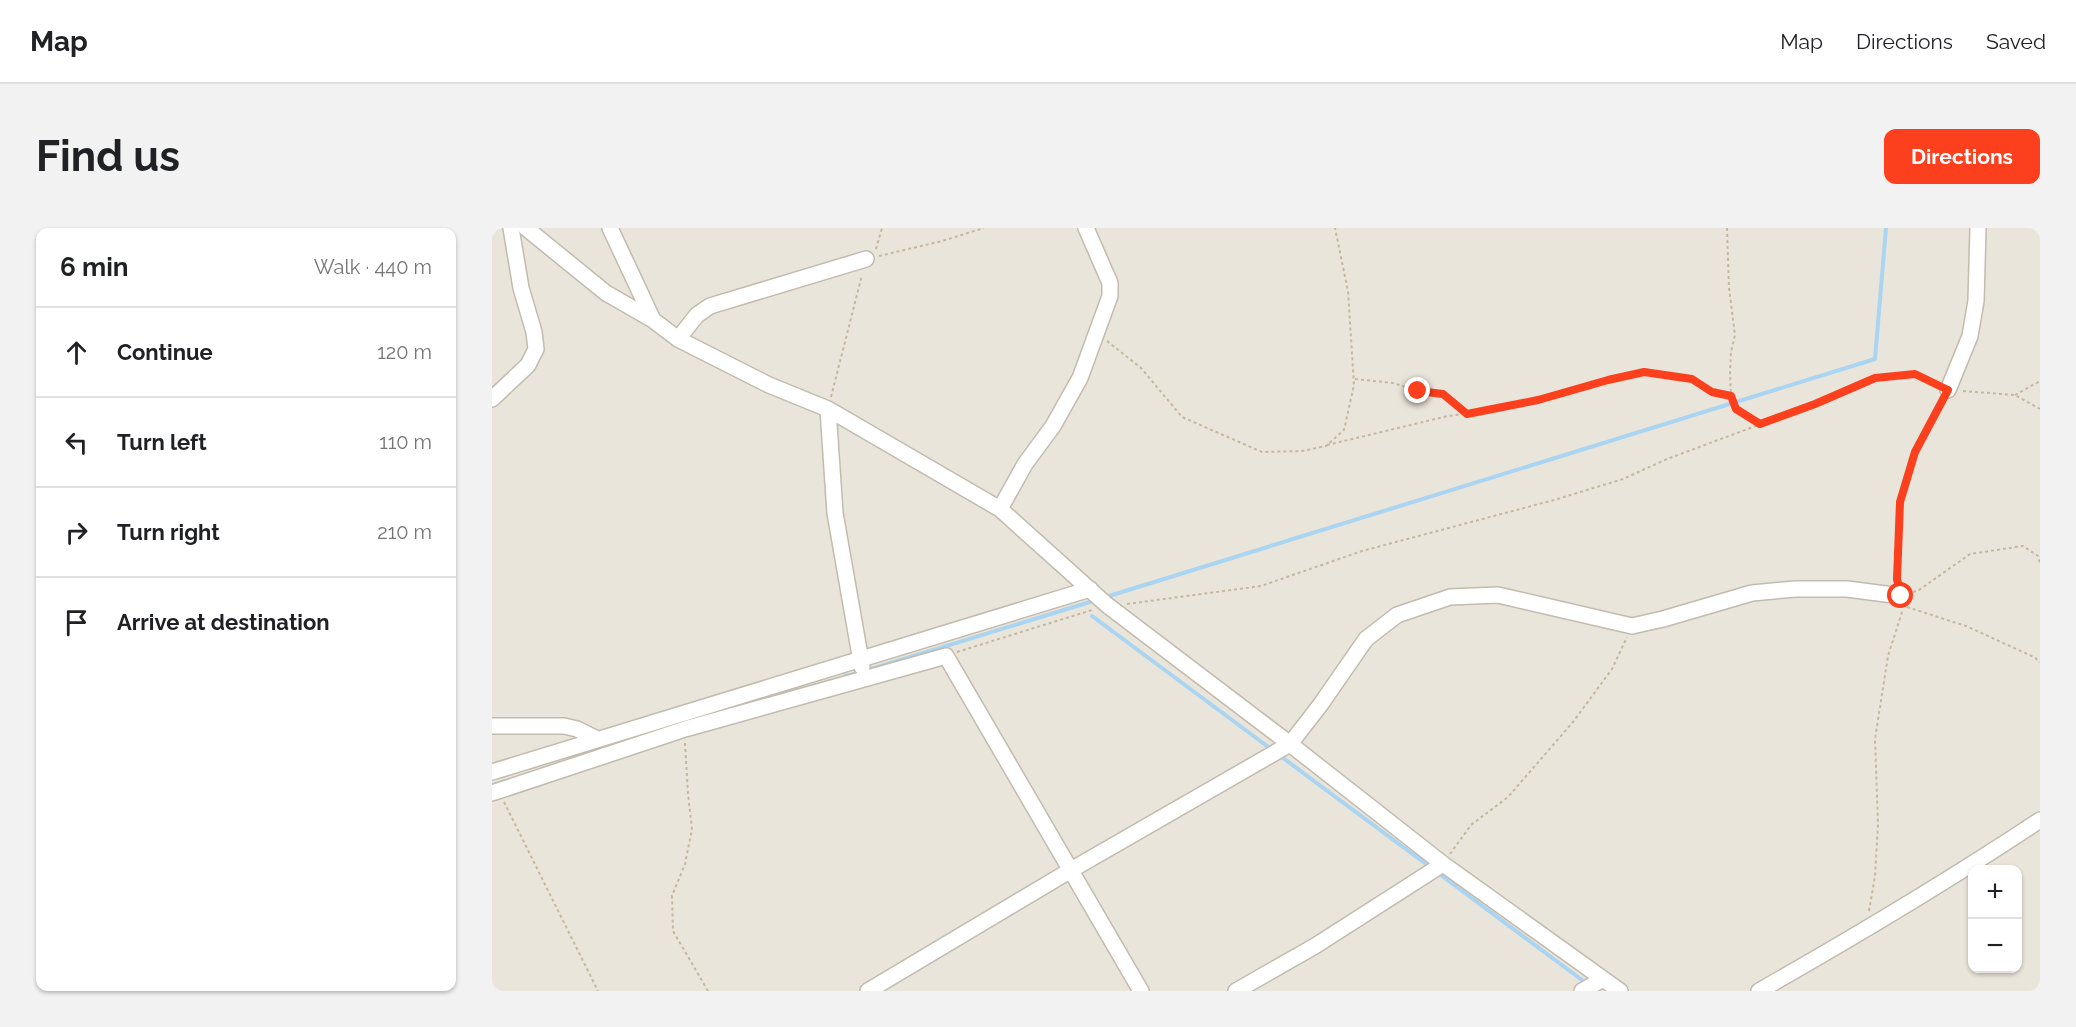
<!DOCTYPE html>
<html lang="en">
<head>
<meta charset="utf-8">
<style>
  :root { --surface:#fff; --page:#f2f2f2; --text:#202124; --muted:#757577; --line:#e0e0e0; --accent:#fc3f1d }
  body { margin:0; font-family:Raleway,sans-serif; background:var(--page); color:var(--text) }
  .controls { position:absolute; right:18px; bottom:18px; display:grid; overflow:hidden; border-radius:12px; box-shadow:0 2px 4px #0004 }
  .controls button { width:54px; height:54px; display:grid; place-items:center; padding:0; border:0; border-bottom:2px solid var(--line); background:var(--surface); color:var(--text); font:30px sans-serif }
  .stop { position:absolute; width:18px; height:18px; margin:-14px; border:4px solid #fc3f1d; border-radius:50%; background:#fff }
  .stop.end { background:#fc3f1d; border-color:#fff; box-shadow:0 2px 6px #0008 }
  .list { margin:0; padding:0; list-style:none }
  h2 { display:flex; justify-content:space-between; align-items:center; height:78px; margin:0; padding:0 24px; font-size:26px }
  h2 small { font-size:20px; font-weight:400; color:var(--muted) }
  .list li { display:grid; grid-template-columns:39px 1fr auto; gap:18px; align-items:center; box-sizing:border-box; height:90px; padding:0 24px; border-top:2px solid var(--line) }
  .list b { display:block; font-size:22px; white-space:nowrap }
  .list em { font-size:20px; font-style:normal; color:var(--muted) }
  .icon { flex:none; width:33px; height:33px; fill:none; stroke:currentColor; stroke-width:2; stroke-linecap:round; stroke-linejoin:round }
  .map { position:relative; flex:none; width:1548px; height:763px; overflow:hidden; border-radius:12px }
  header { display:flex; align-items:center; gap:36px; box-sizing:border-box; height:84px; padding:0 30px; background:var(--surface); border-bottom:2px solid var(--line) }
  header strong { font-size:28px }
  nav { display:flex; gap:33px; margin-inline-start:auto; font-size:21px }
  .intro { display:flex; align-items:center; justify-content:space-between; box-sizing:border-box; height:144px; padding:0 36px }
  h1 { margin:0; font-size:42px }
  .button { padding:15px 27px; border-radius:12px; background:var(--accent); color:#fff; font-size:21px; font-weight:700 }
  main { display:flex; gap:36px; padding:0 36px }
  aside { flex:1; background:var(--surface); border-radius:12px; box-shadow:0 2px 4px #0004 }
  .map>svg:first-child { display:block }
  .residential { fill:#eae5da; fill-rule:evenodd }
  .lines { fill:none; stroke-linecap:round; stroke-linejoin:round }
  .stream { stroke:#a9d4f2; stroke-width:4 }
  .minor-casing { stroke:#c2bbae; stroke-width:18 }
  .path { stroke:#c4b79f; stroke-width:2; stroke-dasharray:3 3; stroke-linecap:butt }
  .minor { stroke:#fff; stroke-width:15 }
  .route { stroke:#fc3f1d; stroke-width:8 }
</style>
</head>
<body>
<header>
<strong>Map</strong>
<nav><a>Map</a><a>Directions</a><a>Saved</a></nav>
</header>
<div class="intro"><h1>Find us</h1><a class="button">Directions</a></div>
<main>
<aside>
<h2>6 min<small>Walk · 440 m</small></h2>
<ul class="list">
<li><svg class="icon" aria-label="ahead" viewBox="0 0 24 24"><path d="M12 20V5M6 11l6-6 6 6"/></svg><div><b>Continue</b></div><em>120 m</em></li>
<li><svg class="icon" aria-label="left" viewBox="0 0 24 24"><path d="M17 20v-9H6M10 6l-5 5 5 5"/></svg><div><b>Turn left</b></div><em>110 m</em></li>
<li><svg class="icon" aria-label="right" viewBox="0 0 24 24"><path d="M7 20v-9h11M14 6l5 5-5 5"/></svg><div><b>Turn right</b></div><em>210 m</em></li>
<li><svg class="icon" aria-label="arrive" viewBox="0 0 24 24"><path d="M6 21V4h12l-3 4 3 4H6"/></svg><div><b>Arrive at destination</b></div></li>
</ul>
</aside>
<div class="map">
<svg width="1548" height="763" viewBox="0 0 1548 763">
  <rect width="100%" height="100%" fill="#f6f3ec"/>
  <!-- residential -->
  <path class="residential" d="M0 0H1548V763H0ZM1480 642H1526V740H1480Z"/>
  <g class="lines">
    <!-- stream -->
    <path class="stream" d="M617 368 1383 131 1394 0
      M600 388 775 518
      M379 441 598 374
      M353 448 363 446
      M791 530 934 636
      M0 557 14 553
      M950 648 1090 752"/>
    <defs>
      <path id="minor" d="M34 0 114 65 161 92 186 111 277 157 336 181 508 281 615 377 798 516 951 636 1128 763
        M118 0 161 92
        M186 111 205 87 218 78 374 31
        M1456 162 1478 108 1484 73 1486 0
        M0 171 36 137 44 121 42 104 29 60 19 0
        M336 181 343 285 370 439
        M508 281 533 236 561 198 588 150 618 68V55L594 0
        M0 498H72L85 501 105 511
        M0 544 598 361
        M0 565 193 501 454 428 649 763
        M376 763 579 642 798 516 829 476 874 411 905 387 958 369 1006 367 1140 398 1171 391 1260 365 1303 361H1355L1409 368
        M744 763 823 718 951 636
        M1090 763 1111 751
        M1267 763C1362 709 1456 653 1548 592"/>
    </defs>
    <!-- minor casing -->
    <use href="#minor" class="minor-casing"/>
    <!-- path -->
    <path class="path" d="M1235 0 1237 60 1243 107 1239 124 1238 145 1239 168 1244 181 1267 195
      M384 21 390 0
      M387 28 450 13 492 0
      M615 113 649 140 690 189 770 224 810 223 834 218 852 202 862 157 856 63 843 0
      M863 151 901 155 926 163 951 166 975 186
      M1471 163 1523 167 1548 181
      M1523 167 1548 153
      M339 169 370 47
      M835 217 956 188 1003 182 1046 173 1116 152 1152 144 1200 151 1220 164 1239 168
      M1406 355 1408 274 1423 224 1451 172
      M1421 364 1427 362 1478 326 1531 318 1546 328 1548 335
      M635 376 769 358 870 323 1062 272 1131 251 1175 231 1323 176 1383 150 1423 146 1445 156
      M1415 379 1474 398 1542 429 1548 434
      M465 424 600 382
      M193 515 196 566 200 601 193 636 180 668 181 703 216 763
      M12 574 106 763
      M958 626 979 597 1016 569 1081 494 1120 441 1135 409
      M1377 683 1383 648 1386 596 1383 511 1396 428 1411 381"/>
    <!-- minor -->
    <use href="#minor" class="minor"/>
  </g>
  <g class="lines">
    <!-- route -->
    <path class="route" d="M926 163 951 166 975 186 1046 172 1116 152 1152 144 1200 151 1220 164 1239 168 1244 181 1268 196 1323 176 1383 150 1423 146 1456 162 1423 224 1408 274 1405 351 1409 368"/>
  </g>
</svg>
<div class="controls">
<button>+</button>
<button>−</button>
</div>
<div class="stop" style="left:1409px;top:368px"></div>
<div class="stop end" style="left:926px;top:163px"></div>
</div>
</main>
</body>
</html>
